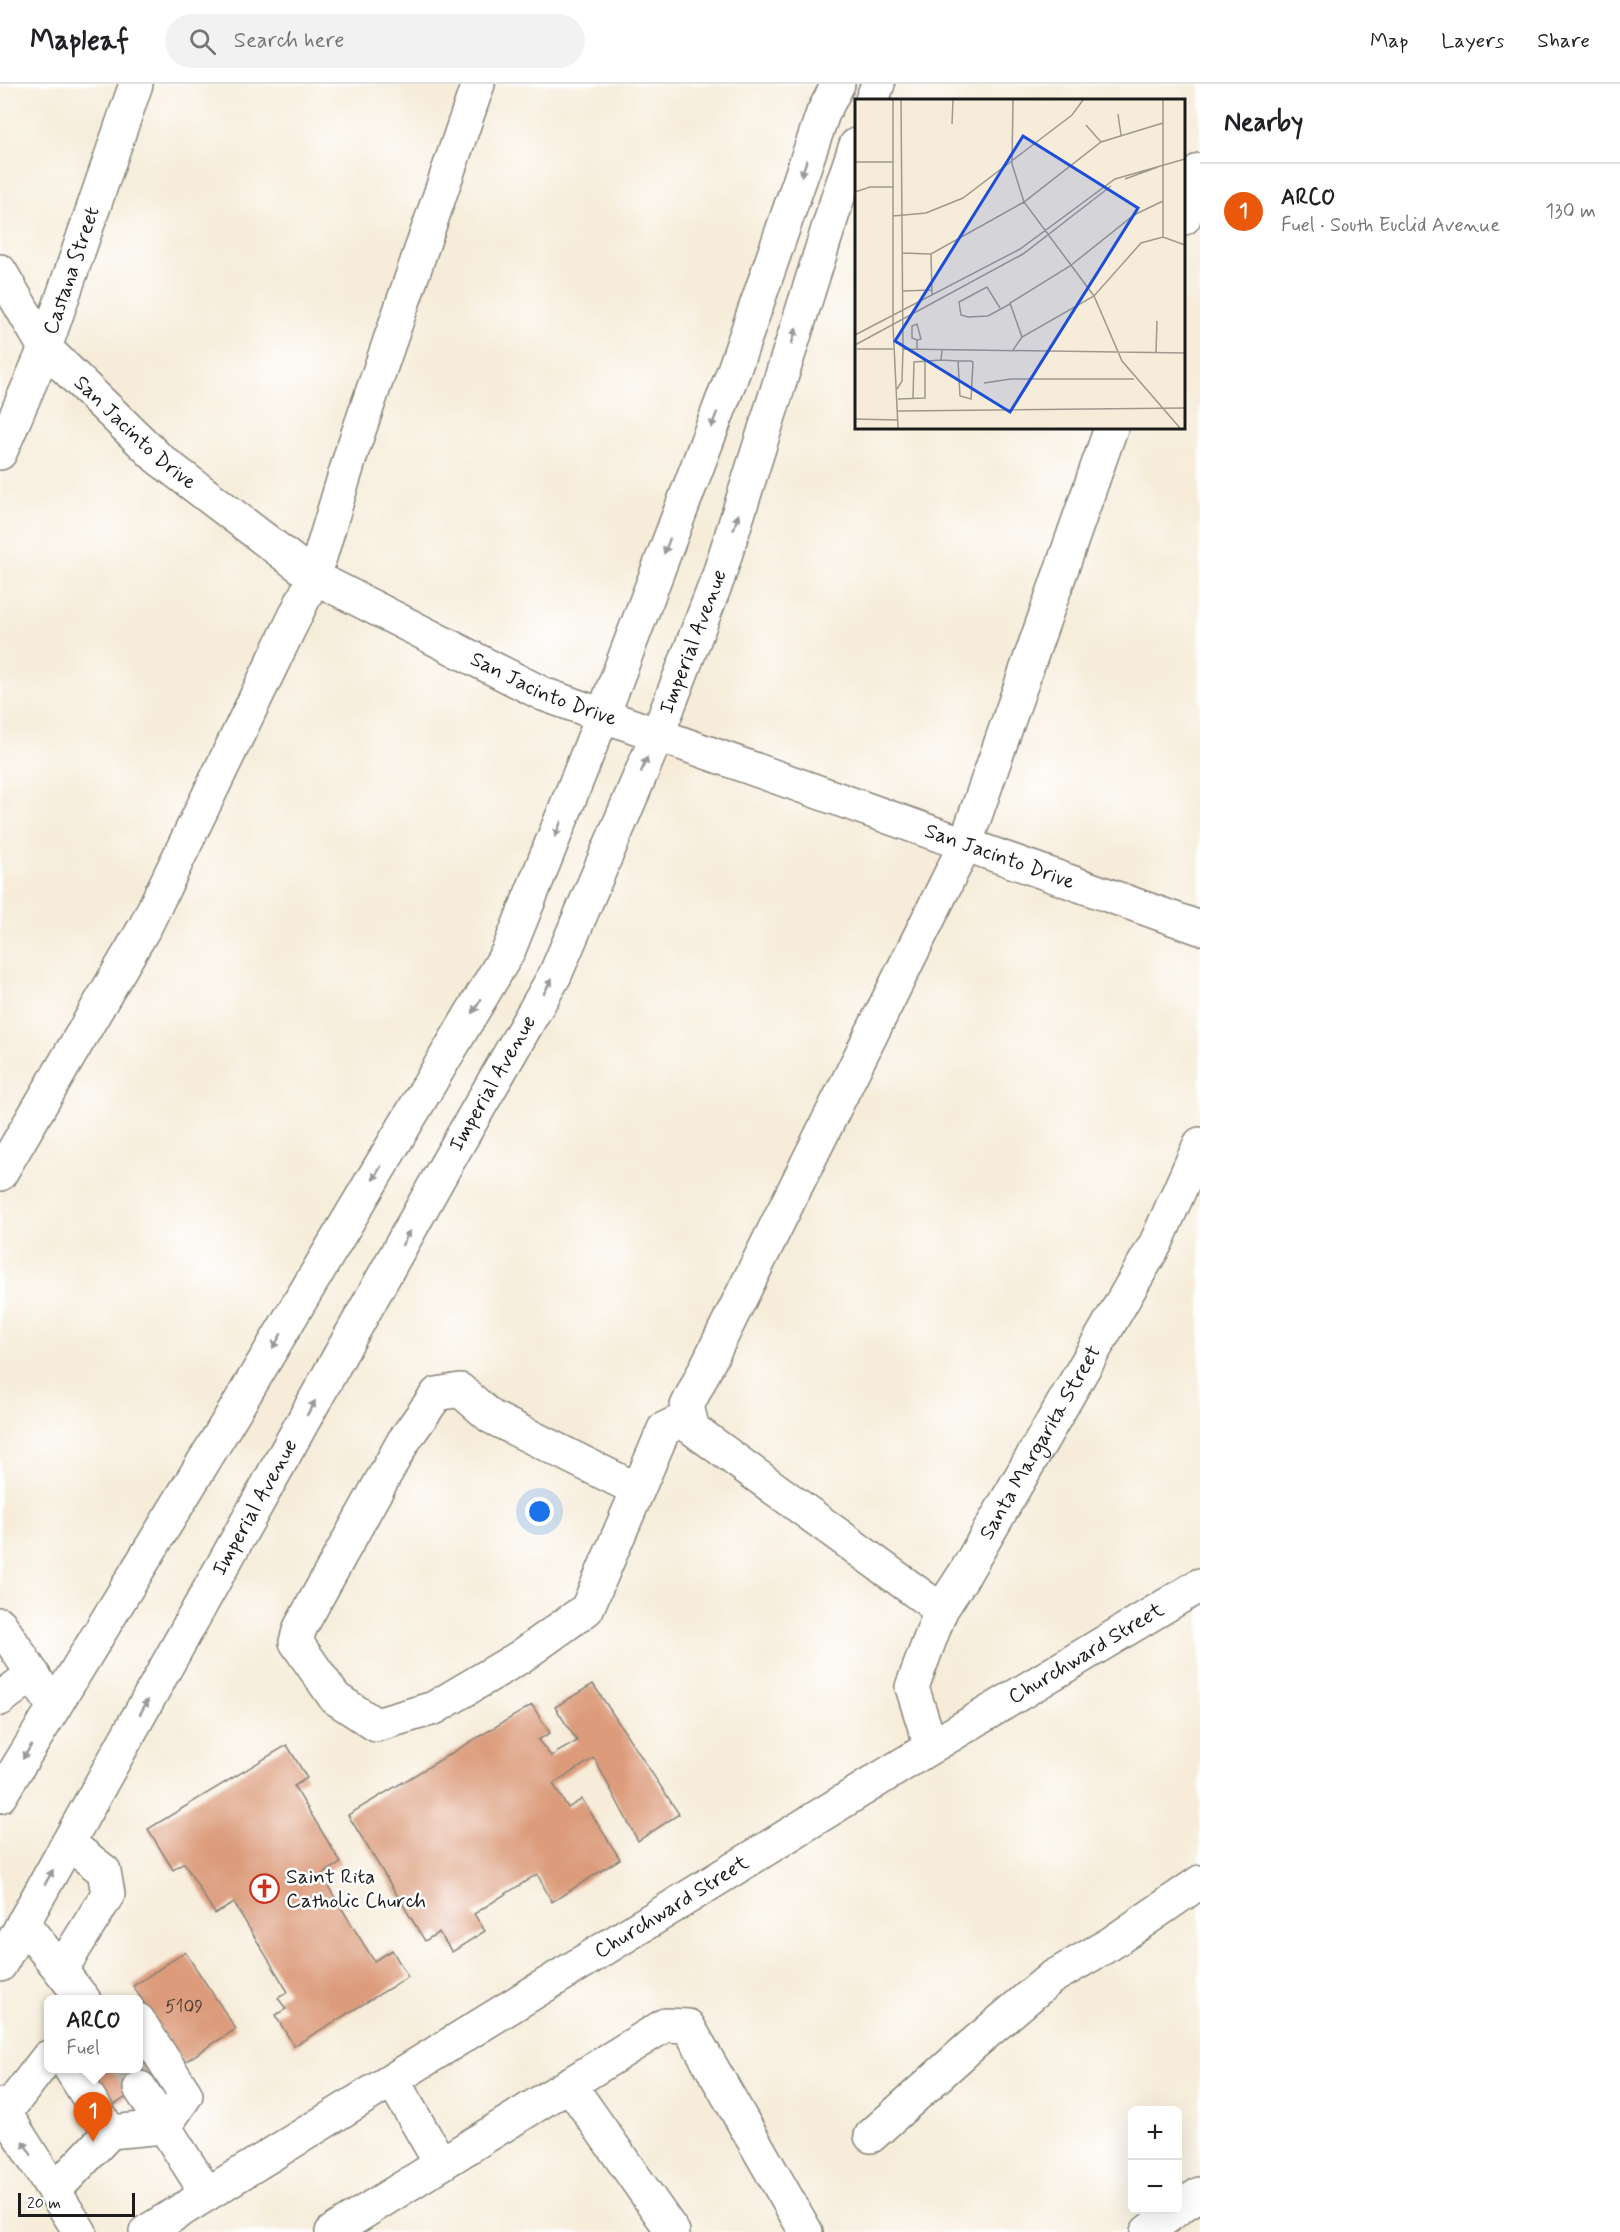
<!DOCTYPE html>
<html lang="en">
<head>
<meta charset="utf-8">
<style>
  :root { --surface:#fff; --page:#f2f2f2; --text:#202124; --muted:#757577; --line:#e0e0e0; --accent:#ea580c }
  body { margin:0; font-family:Mynerve,sans-serif; background:var(--page); color:var(--text) }
  .controls { position:absolute; right:18px; bottom:18px; display:grid; overflow:hidden; border-radius:9px; box-shadow:0 6px 24px #0002 }
  .controls button { width:54px; height:54px; display:grid; place-items:center; padding:0; border:0; border-bottom:2px solid var(--line); background:var(--surface); color:var(--text); font:30px sans-serif }
  .scale { position:absolute; left:18px; bottom:15px; width:117px; box-sizing:border-box; padding-left:6px; border:3px solid #1c1c1c; border-top:0; font-size:16px; line-height:21px; white-space:nowrap; color:#1c1c1c; -webkit-text-stroke:4px #fff; paint-order:stroke }
  .you { position:absolute; left:540px; top:1428px; width:21px; height:21px; margin:-15px; border:4px solid #fff; border-radius:50%; background:#1a73e8; box-shadow:0 0 0 9px #1a73e833 }
  .badge { display:grid; place-items:center; width:39px; height:39px; border-radius:50%; background:var(--accent); color:#fff; font-size:20px; font-weight:700 }
  .pin { position:absolute; translate:-50% -50px; filter:drop-shadow(0 2px 3px #0008) }
  .pin::after { content:''; position:absolute; top:32px; width:21px; height:18px; background:inherit; clip-path:polygon(0 0,100% 0,50% 100%) }
  .popup { position:absolute; left:44px; top:1911px; width:99px; height:78px; box-sizing:border-box; display:grid; place-content:center; border-radius:9px; background:var(--surface); filter:drop-shadow(0 2px 4px #0005); font-size:20px; white-space:nowrap; color:var(--muted) }
  .popup b { font-size:22px; color:var(--text) }
  .popup::after { content:''; position:absolute; left:50%; top:100%; margin-left:-12px; border:12px solid transparent; border-top-color:var(--surface) }
  .list { margin:0; padding:0; list-style:none }
  h2 { display:flex; justify-content:space-between; align-items:center; height:78px; margin:0; padding:0 24px; font-size:26px }
  h2 small { font-size:20px; font-weight:400; color:var(--muted) }
  .list li { display:grid; grid-template-columns:39px 1fr auto; gap:18px; align-items:center; box-sizing:border-box; height:96px; padding:0 24px; border-top:2px solid var(--line) }
  .list b { display:block; font-size:22px; white-space:nowrap }
  .list p { margin:0; font-size:20px; white-space:nowrap; color:var(--muted) }
  .list em { font-size:20px; font-style:normal; color:var(--muted) }
  .icon { flex:none; width:33px; height:33px; fill:none; stroke:currentColor; stroke-width:2; stroke-linecap:round; stroke-linejoin:round }
  .map { position:relative; flex:none; width:1200px; height:2148px; overflow:hidden }
  header { display:flex; align-items:center; gap:36px; box-sizing:border-box; height:84px; padding:0 30px; background:var(--surface); border-bottom:2px solid var(--line) }
  header strong { font-size:28px }
  nav { display:flex; gap:33px; margin-inline-start:auto; font-size:21px }
  .search { width:420px; height:54px; background:var(--page); display:flex; align-items:center; gap:15px; box-sizing:border-box; padding:0 21px; border-radius:33px; color:var(--muted); font-size:22px }
  main { display:flex }
  aside { flex:1; background:var(--surface) }
  .map>svg:first-child { display:block }
  .building { fill:#dc9c7b }
  .lines { fill:none; stroke-linecap:round; stroke-linejoin:round }
  .minor-tunnel { stroke:#cac2b3; stroke-width:33; stroke-dasharray:33 16; stroke-linecap:butt }
  .minor-casing { stroke:#89847a; stroke-width:36 }
  .major-casing { stroke:#89847a; stroke-width:36 }
  .minor { stroke:#fff; stroke-width:33 }
  .major { stroke:#fff; stroke-width:33 }
  .oneway { fill:#999 }
  .labels { text-anchor:middle; dominant-baseline:central; stroke-width:5; stroke-linejoin:round; paint-order:stroke }
  .number-label { font-size:18px; fill:#4c3c34 }
  .street-label { font-size:21px; fill:#1c1c1c; stroke:#fff }
  .poi-label { font-size:21px; fill:#1c1c1c; stroke:#fff; text-anchor:start }
  .inset-road { fill:none; stroke:#9f998d; stroke-width:1.5 }
  .view { fill:#1d4ed8; fill-opacity:0.15; stroke:#1d4ed8; stroke-width:3 }
  .inset-edge { fill:none; stroke:#1c1c1c; stroke-width:3 }
</style>
</head>
<body>
<header>
<strong>Mapleaf</strong>
<div class="search"><svg class="icon" aria-label="search" viewBox="0 0 24 24"><circle cx="10" cy="10" r="6"/><path d="M15 15l6 6"/></svg>Search here</div>
<nav><a>Map</a><a>Layers</a><a>Share</a></nav>
</header>
<main>
<div class="map">
<svg width="1200" height="2148" viewBox="0 0 1200 2148">
  <rect width="100%" height="100%" fill="#fff"/>
  <filter id="ink" filterUnits="userSpaceOnUse"><feTurbulence type="fractalNoise" baseFrequency=".0167" numOctaves="2"/><feDisplacementMap in="SourceGraphic" scale="12" xChannelSelector="R" yChannelSelector="G"/><feConvolveMatrix kernelMatrix="1 2 1 2 8 2 1 2 1" color-interpolation-filters="sRGB"/></filter>
  <filter id="wash" filterUnits="userSpaceOnUse"><feTurbulence type="fractalNoise" baseFrequency=".008" numOctaves="4" result="noise"/><feDisplacementMap in="SourceGraphic" scale="24" xChannelSelector="R" yChannelSelector="G"/><feGaussianBlur stdDeviation="1.35" result="paint"/><feColorMatrix in="noise" values="0 0 0 0 0 0 0 0 0 0 0 0 0 0 0 0 0 1.4 0 .05"/><feComposite in="paint" operator="in"/></filter>
  <g filter="url(#wash)">
    <rect width="100%" height="100%" fill="#f6ecd9"/>
    <g id="blocks">
      <!-- building -->
      <path class="building" d="M593 1600 679 1730 638 1757 594 1674 553 1700 568 1724 582 1715 620 1775 552 1818 537 1790 474 1830 485 1847 452 1868 439 1848 425 1857 348 1731 532 1621 550 1649 538 1656 551 1672 577 1657 555 1623Z
        M287 1661 307 1694 294 1702 341 1779 321 1791 374 1877 392 1866 408 1893 294 1962 275 1931 286 1925 278 1914 288 1908 234 1819 215 1830 184 1779 173 1786 148 1745Z
        M185 1868 236 1945 183 1979 133 1902Z
        M138 1951 163 1991 104 2027 77 1984H138Z"/>
    </g>
  </g>
  <g filter="url(#ink)">
    <use href="#blocks" fill-opacity="0" stroke="#89847a" stroke-width="1.5"/>
    <g class="lines">
      <!-- minor-tunnel -->
      <path class="minor-tunnel" d="M128 1984 140 2004"/>
      <defs>
        <g id="minor">
          <path d="M1184 134 1200 86"/>
          <path id="s1" d="M0 187 45 264 158 374 314 493 543 610 1200 844"/>
          <path id="s2" d="M0 369 45 264 136 0"/>
          <path d="M0 1090 146 841 314 493 352 367 478 0"/>
          <path d="M638 1406 491 1333 460 1306 437 1310 403 1358 300 1544 296 1558 335 1614 376 1641 434 1624 520 1573 587 1525 664 1345 689 1333"/>
          <path d="M941 1526 693 1345 687 1322 965 761 1111 344"/>
          <path d="M0 1540 54 1623"/>
          <path d="M0 1615 33 1590"/>
          <path id="s3" d="M931 1663 912 1603 941 1526 965 1489 1156 1159 1200 1060"/>
          <path d="M23 1839 84 1916"/>
          <path d="M61 1886 108 1810 104 1787 68 1759"/>
          <path d="M70 1984 110 2048 164 2043 186 2011 138 1936"/>
          <path d="M569 2000 673 2148"/>
          <path d="M140 2004 207 2110"/>
          <path d="M5 2029 48 1973"/>
          <path d="M871 2052 971 1962 1051 1894 1110 1860 1200 1798"/>
          <path d="M441 2080 665 1941 688 1942 806 2148"/>
          <path d="M54 2107 110 2048"/>
          <path d="M1178 2124 1200 2110"/>
          <path id="s4" d="M146 2148 931 1663 1200 1501"/>
          <path d="M332 2148 441 2080 393 1997"/>
          <path d="M1147 2148 1176 2126"/>
        </g>
        <g id="major">
          <path d="M872 16 878 0"/>
          <path d="M0 1712 240 1318 508 868 603 631 734 286 823 29 838 0"/>
          <path id="s5" d="M0 1881 447 1079 555 891 657 652 718 494 839 110 856 61"/>
          <path d="M0 2021 80 2148"/>
        </g>
      </defs>
      <!-- minor casing -->
      <use href="#minor" class="minor-casing"/>
      <!-- major casing -->
      <use href="#major" class="major-casing"/>
      <!-- minor -->
      <use href="#minor" class="minor"/>
      <!-- major -->
      <use href="#major" class="major"/>
    </g>
    <!-- one-way arrows -->
    <defs><path id="oneway-solid" d="M-6-.8H1V-3.2L6.5 0L1 3.2V.8H-6Z" transform="scale(1.5)"/></defs>
    <g class="oneway">
      <use href="#oneway-solid" transform="translate(804 84) rotate(109)"/>
      <use href="#oneway-solid" transform="translate(794 252) rotate(-73)"/>
      <use href="#oneway-solid" transform="translate(714 336) rotate(111)"/>
      <use href="#oneway-solid" transform="translate(736 438) rotate(-73)"/>
      <use href="#oneway-solid" transform="translate(667 462) rotate(111)"/>
      <use href="#oneway-solid" transform="translate(644 681) rotate(-67)"/>
      <use href="#oneway-solid" transform="translate(558 745) rotate(112)"/>
      <use href="#oneway-solid" transform="translate(548 902) rotate(-60)"/>
      <use href="#oneway-solid" transform="translate(477 922) rotate(121)"/>
      <use href="#oneway-solid" transform="translate(377 1089) rotate(121)"/>
      <use href="#oneway-solid" transform="translate(406 1154) rotate(-61)"/>
      <use href="#oneway-solid" transform="translate(277 1257) rotate(121)"/>
      <use href="#oneway-solid" transform="translate(311 1324) rotate(-61)"/>
      <use href="#oneway-solid" transform="translate(144 1623) rotate(-61)"/>
      <use href="#oneway-solid" transform="translate(27 1668) rotate(121)"/>
      <use href="#oneway-solid" transform="translate(49 1793) rotate(-61)"/>
      <use href="#oneway-solid" transform="translate(27 2064) rotate(-122)"/>
    </g>
  </g>
  <!-- icons -->
  <defs>
    <symbol id="church-ring" viewBox="-11 -11 22 22"><circle r="9.5" fill="#fff" stroke="#c8321e" stroke-width="1.5"/><path d="M-1.2-6h2.4v3.5h3.3v2.4h-3.3V6h-2.4V-.1h-3.3v-2.4h3.3Z" fill="#c8321e"/></symbol>
  </defs>
  <g fill-rule="evenodd">
    <use href="#church-ring" x="248" y="1788" width="33" height="33"/>
  </g>
  <g class="labels">
    <!-- number labels -->
    <g class="number-label">
      <text x="184" y="1923">5109</text>
    </g>
    <!-- street labels -->
    <g class="street-label">
      <text stroke="none"><textPath href="#s2" startOffset="196">Castana Street</textPath></text>
      <text stroke="none"><textPath href="#s1" startOffset="213">San Jacinto Drive</textPath></text>
      <text stroke="none"><textPath href="#s5" startOffset="1496">Imperial Avenue</textPath></text>
      <text stroke="none"><textPath href="#s1" startOffset="699">San Jacinto Drive</textPath></text>
      <text stroke="none"><textPath href="#s1" startOffset="1185">San Jacinto Drive</textPath></text>
      <text stroke="none"><textPath href="#s5" startOffset="1010">Imperial Avenue</textPath></text>
      <text stroke="none"><textPath href="#s3" startOffset="340">Santa Margarita Street</textPath></text>
      <text stroke="none"><textPath href="#s5" startOffset="524">Imperial Avenue</textPath></text>
      <text stroke="none"><textPath href="#s4" startOffset="1104">Churchward Street</textPath></text>
      <text stroke="none"><textPath href="#s4" startOffset="618">Churchward Street</textPath></text>
    </g>
    <!-- poi labels -->
    <g class="poi-label">
      <text x="286" y="1793">Saint Rita<tspan x="286" dy="24">Catholic Church</tspan></text>
    </g>
  </g>
  <!-- overview -->
  <g transform="translate(855 15)">
    <rect width="330" height="330" fill="#f6ecd9"/>
    <path class="inset-road" d="M38 1V226L43 329M158 1 157 65 169 103 239 197 267 262 325 329M263 15 266 36M97 25 98 1M231 26 246 43M0 63H38M270 80 303 68M0 93 15 88H39M38 117 71 114 108 99 217 16 228 1M308 138V1M47 154 76 155 169 103 246 43 308 24M76 155 77 195M47 192 77 191M145 209 132 188 104 203 106 216 113 218 133 217 155 205M0 236 165 150 260 80 330 60M167 238 155 204 215 167 279 116 308 102M62 241 57 239V227L62 225 66 240 62 241V250M0 246 168 155 256 87M2 250H38M48 250 330 254M158 251 167 238 239 197 286 144 308 138 330 146M301 253 302 222M86 261 103 262H116L118 263 116 300 105 297 103 262M129 284 156 280H279M42 290 47 282 48 250 46 1M58 299 59 263 86 261 87 251M43 300 70 299V262M43 312 330 309M0 320 43 321"/>
    <path class="view" d="M168 37 283 109 155 313 40 242Z"/>
    <rect width="330" height="330" class="inset-edge"/>
  </g>
</svg>
<div class="controls">
<button>+</button>
<button>−</button>
</div>
<div class="scale">20 m</div>
<div class="you"></div>
<div class="pin badge" style="left:93px;top:2058px">1</div>
<div class="popup"><b>ARCO</b>Fuel</div>
</div>
<aside>
<h2>Nearby<small></small></h2>
<ul class="list">
<li><span class="badge">1</span><div><b>ARCO</b><p>Fuel · South Euclid Avenue</p></div><em>130 m</em></li>
</ul>
</aside>
</main>
</body>
</html>
